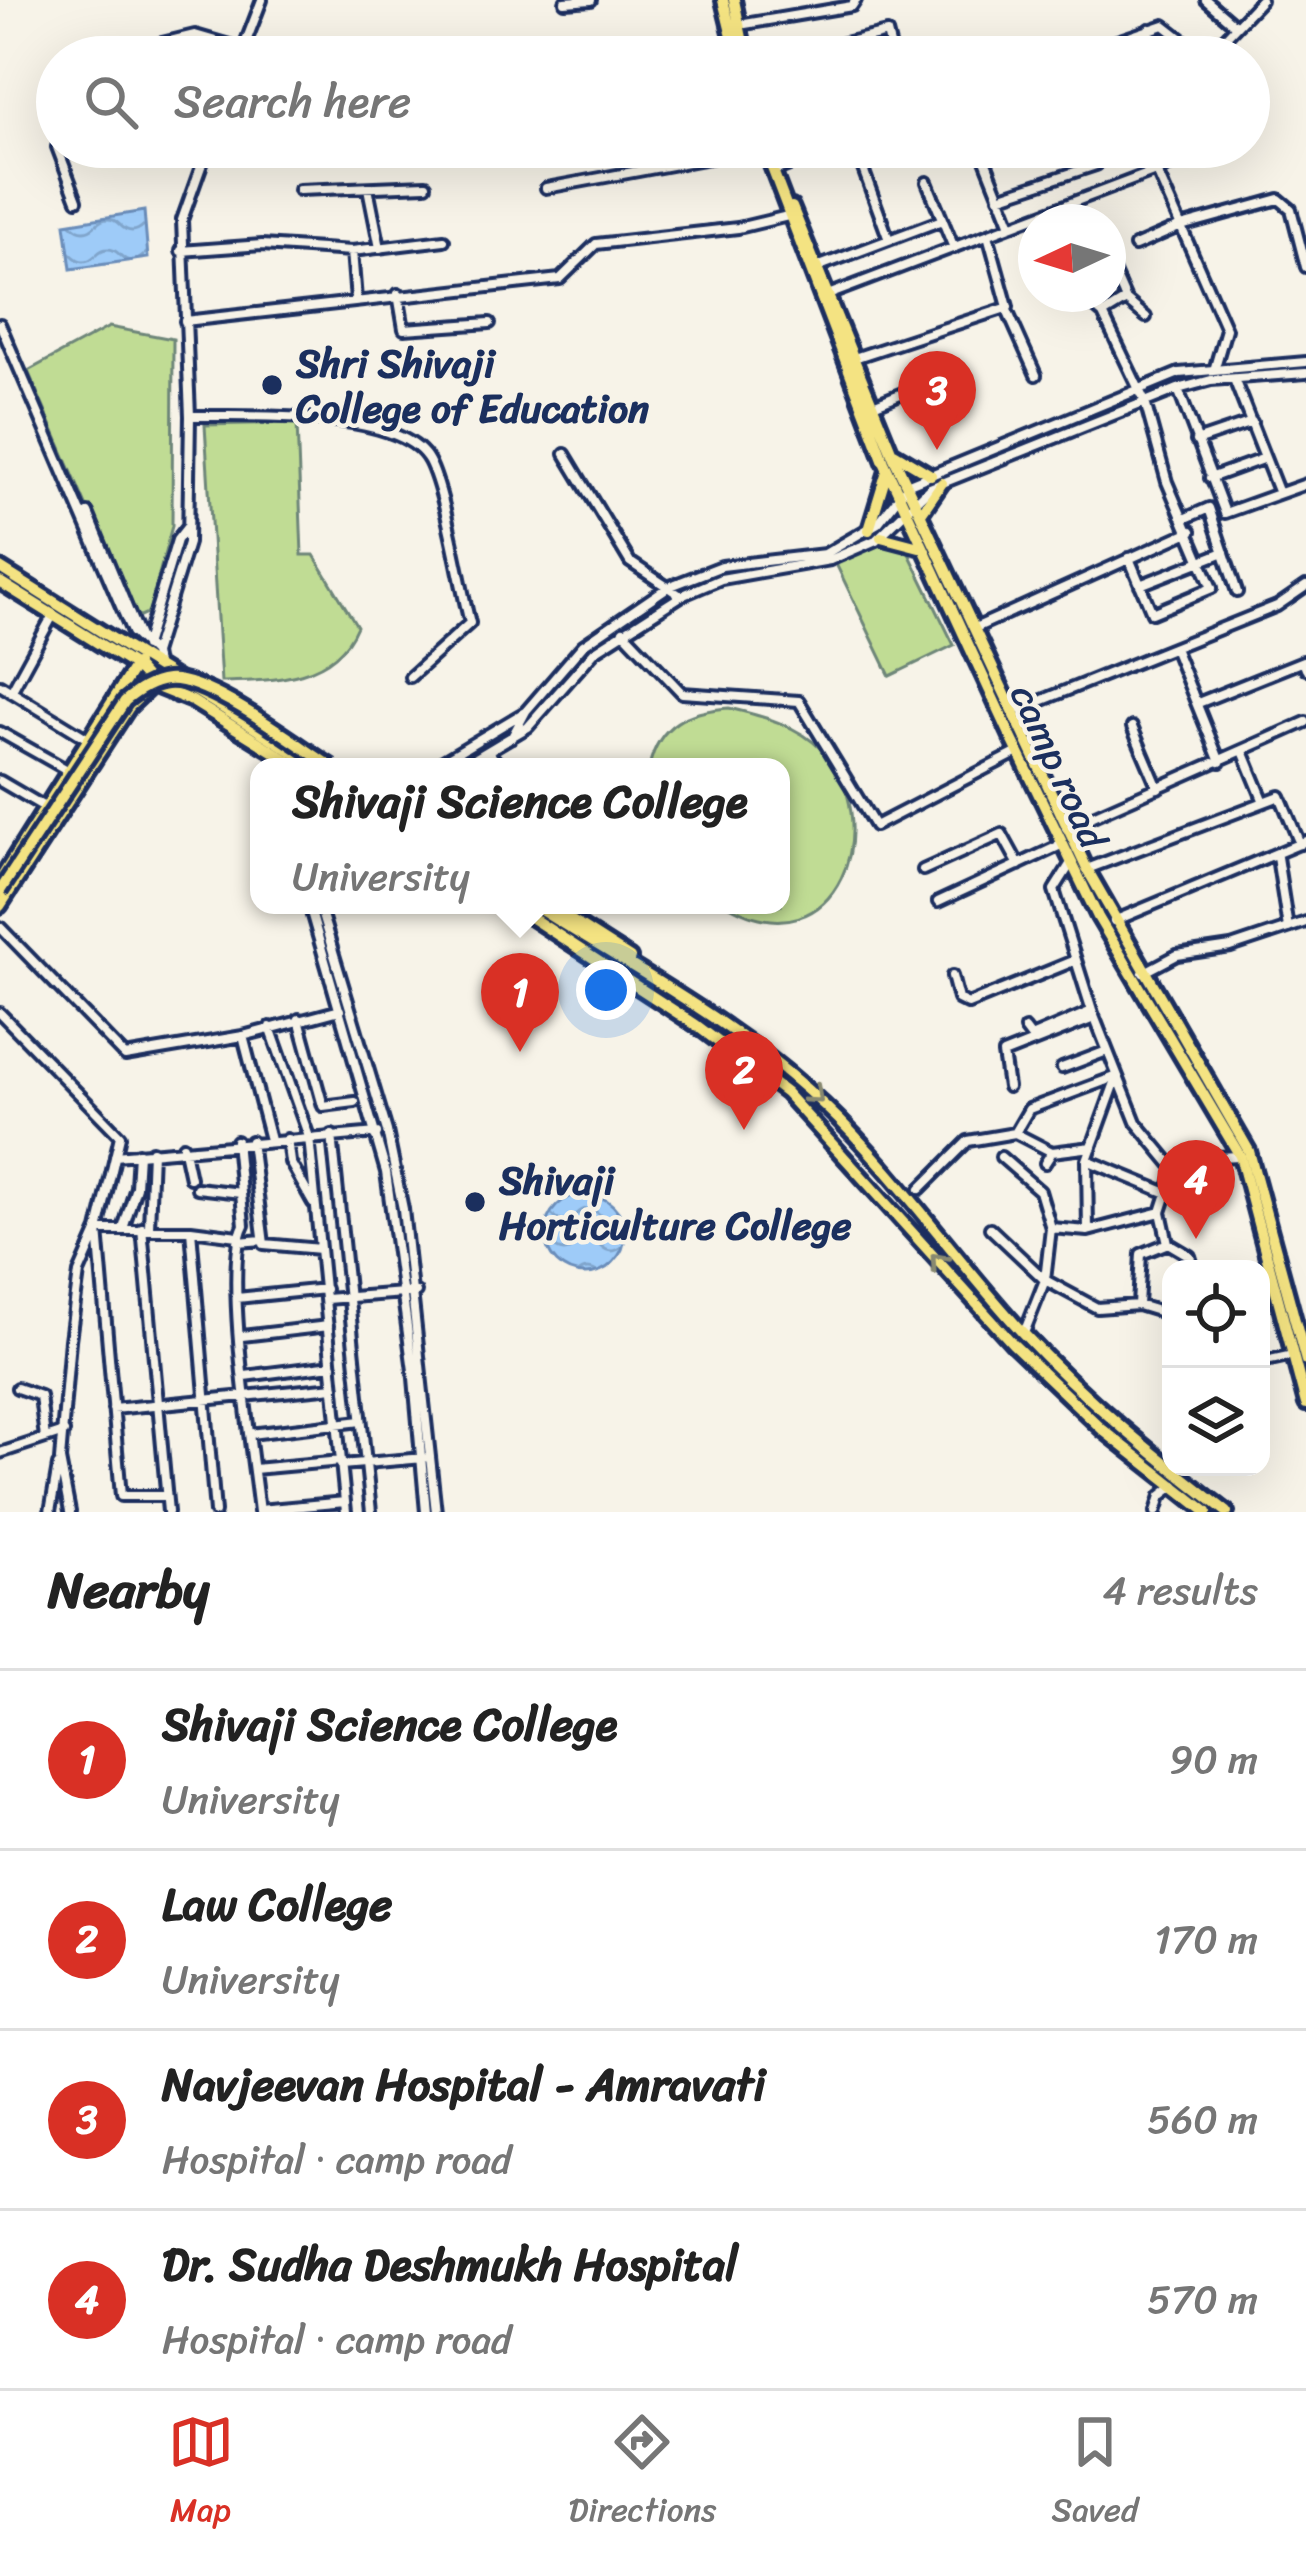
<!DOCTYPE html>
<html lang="en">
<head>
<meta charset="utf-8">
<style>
  :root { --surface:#fff; --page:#f2f2f2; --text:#222; --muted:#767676; --line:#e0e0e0; --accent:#d93025 }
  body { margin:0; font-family:Sriracha,sans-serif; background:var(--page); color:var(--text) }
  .controls { position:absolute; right:36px; bottom:36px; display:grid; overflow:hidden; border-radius:24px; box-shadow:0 12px 48px #0002 }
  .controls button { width:108px; height:108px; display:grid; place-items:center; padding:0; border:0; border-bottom:3px solid var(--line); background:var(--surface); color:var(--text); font:60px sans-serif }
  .compass { position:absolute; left:1018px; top:204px; width:108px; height:108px; border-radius:50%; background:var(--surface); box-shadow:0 12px 48px #0002; rotate:266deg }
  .you { position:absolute; left:606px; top:990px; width:42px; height:42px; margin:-30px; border:9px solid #fff; border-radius:50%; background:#1a73e8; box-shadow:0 0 0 18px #1a73e833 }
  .badge { display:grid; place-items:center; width:78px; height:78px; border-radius:50%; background:var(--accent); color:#fff; font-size:39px; font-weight:700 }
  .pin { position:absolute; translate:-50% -99px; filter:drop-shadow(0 3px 6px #0008) }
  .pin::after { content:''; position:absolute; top:63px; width:42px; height:36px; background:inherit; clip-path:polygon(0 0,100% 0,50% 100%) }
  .popup { position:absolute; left:250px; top:758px; width:540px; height:156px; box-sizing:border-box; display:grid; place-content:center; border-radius:24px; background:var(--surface); filter:drop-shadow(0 3px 9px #0005); font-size:39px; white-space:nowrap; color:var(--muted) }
  .popup b { font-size:45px; color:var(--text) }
  .popup::after { content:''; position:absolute; left:50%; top:100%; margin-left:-24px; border:24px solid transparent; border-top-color:var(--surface) }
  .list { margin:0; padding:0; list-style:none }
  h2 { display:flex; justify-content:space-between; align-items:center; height:156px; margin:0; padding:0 48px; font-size:51px }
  h2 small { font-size:39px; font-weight:400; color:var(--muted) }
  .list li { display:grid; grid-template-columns:78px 1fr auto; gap:36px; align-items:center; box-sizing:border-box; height:180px; padding:0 48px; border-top:3px solid var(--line) }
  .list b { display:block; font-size:45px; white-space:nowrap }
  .list p { margin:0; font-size:39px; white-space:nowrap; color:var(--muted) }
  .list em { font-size:39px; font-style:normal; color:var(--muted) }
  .icon { flex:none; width:66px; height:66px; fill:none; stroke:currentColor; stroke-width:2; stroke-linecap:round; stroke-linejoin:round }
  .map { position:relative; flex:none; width:1306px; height:1512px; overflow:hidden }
  .search { position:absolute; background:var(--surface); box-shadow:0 12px 48px #0002; left:36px; right:36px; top:36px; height:132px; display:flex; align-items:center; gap:30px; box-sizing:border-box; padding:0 42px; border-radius:66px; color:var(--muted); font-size:45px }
  .sheet { height:876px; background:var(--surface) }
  nav { display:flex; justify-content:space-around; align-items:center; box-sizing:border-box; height:168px; border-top:3px solid var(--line); background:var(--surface); font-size:33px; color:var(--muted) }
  nav a { display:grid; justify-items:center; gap:6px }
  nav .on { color:var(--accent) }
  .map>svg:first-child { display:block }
  .green { fill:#c0dc94; stroke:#6e8679; stroke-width:3 }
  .water { fill:url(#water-waves); stroke:#6a8dba; stroke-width:3 }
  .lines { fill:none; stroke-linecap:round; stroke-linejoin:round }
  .minor-casing { stroke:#1b2f5e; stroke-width:16 }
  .major-casing { stroke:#1b2f5e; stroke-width:20 }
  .minor { stroke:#f7f3e8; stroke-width:8 }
  .major { stroke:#f4e382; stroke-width:10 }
  .major-bridge-casing { stroke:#1b2f5e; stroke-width:20; stroke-linecap:butt }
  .major-bridge { stroke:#f4e382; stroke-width:10 }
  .oneway { stroke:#888970 }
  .poi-dot { fill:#1b2f5e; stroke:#f7f3e8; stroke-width:4.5 }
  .labels { text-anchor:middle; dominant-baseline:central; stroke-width:9; stroke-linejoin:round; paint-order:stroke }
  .poi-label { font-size:39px; font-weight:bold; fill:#1b2f5e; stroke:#f7f3e8; text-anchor:start }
  .street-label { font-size:39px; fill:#1b2f5e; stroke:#f7f3e8 }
</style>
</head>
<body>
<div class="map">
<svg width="1306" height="1512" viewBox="0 0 1306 1512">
  <defs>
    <pattern id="water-waves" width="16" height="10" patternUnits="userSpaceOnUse" patternTransform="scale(3)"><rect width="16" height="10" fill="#9ecbf8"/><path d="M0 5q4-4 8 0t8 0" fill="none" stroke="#80a5cc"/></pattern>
  </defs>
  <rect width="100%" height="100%" fill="#f7f3e8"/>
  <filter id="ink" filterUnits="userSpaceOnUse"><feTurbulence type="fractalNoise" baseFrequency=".00833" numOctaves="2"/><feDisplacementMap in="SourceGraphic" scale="24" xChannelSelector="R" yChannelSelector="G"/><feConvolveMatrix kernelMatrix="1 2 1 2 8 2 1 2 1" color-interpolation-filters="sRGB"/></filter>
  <g filter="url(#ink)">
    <!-- green -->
    <path class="green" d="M109 327 173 339 172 526 149 612 140 616 133 614 28 371Z
      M297 423 302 555H314L357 626C334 681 272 681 221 682L205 425Z
      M899 533 954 645 890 676 836 564Z
      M729 708C762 716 798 725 822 750 889 821 838 968 728 905H781V767H649C659 723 688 711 729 708Z"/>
    <!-- water -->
    <path class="water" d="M144 211 148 258 71 269 65 224Z
      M545 1234a40 40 0 1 1 80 0a40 40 0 1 1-80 0Z"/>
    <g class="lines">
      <defs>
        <path id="minor" d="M1206 0 1236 26
          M565 2 591 0
          M739 25 852 6 856 0
          M1149 29 1160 57
          M133 50 195 35 243 49
          M240 57 262 0
          M673 57 734 46
          M784 57 887 33 893 57
          M1070 57 1164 25 1205 57
          M1207 57 1261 0
          M57 147 77 200
          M855 147 889 240
          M980 147 1011 225
          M774 171 834 147
          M1157 172 1226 329 1215 367
          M927 182 954 248
          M368 188 380 248
          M546 188 764 148
          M299 190 426 185
          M999 197 1096 165V147
          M988 235 1008 307
          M1135 246 1181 226 1279 199 1291 209 1306 267
          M181 251 262 245 352 251 444 240
          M352 251 356 300
          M1108 259 1126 300 1146 317
          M817 267 942 220
          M398 294 404 329 490 323
          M1079 294 1103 314 1145 402 1167 482 1212 588 1152 613 1129 558
          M828 295 1219 147
          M1103 314 1126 300
          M185 321 560 279 596 244 738 228 788 216
          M0 324 132 632 154 653
          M854 358 1006 308 1036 375
          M1234 379 1278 491
          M1178 389 1225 513 1306 484
          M873 405 957 371
          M190 416C244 417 401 408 429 461 445 491 460 585 470 623L410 677
          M1196 441 1252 422
          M565 454 630 562 681 596
          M1210 478 1265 458
          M88 513 140 639
          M1186 518 1209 508 1237 592
          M1140 585 1224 552
          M975 628 1191 531
          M623 631 682 693 799 701 875 826 1018 752
          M145 646 177 540 188 526
          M1174 648 1220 762
          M156 665 154 653 188 543 190 416 182 220 208 147
          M0 685 88 739
          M11 692 53 615
          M1198 703 1303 661 1306 669
          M1013 712 1277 606 1306 586
          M1132 727 1158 788
          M0 732 69 771
          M512 737 526 711 583 645 668 587 722 566 825 554 878 523 909 484 1179 373 1306 362
          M1243 751 1264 802
          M490 754 501 767
          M433 767 525 712
          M461 767 528 727 595 651 681 596 721 579 830 560 876 540 930 488 1178 389 1211 380 1306 373
          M0 781 46 808
          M1066 828 1306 722
          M1277 857 1288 928
          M1071 863 1054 890 1092 1011 1136 1122 1175 1169
          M1087 869 1280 796 1300 844
          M923 870 1002 834 1019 865
          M938 902 1063 844
          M309 905 386 1172 414 1378 426 1512
          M319 905 387 1131 403 1209 436 1512
          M1114 921 1306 841
          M0 927 125 1056 243 1036 340 1010
          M1143 973 1177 955 1231 947 1306 922
          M952 976 958 999 968 1004 1076 960
          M0 1013 120 1136 98 1230 79 1273 70 1340 60 1460 70 1512
          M299 1019 323 1106 355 1102
          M270 1027 309 1137 346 1512
          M1025 1029 1031 1037 1092 1011
          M243 1036 270 1140
          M1062 1068 1107 1051
          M1008 1087 1003 1054 1094 1018
          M1015 1133 1029 1109 1115 1077
          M332 1135 371 1512
          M287 1139 290 1162 313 1203
          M236 1141 244 1225C222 1267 253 1456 259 1512
          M251 1141 264 1244 320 1249
          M183 1146 190 1178
          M115 1156 377 1133
          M1001 1157 1040 1191 1051 1228 1045 1280 1097 1308 1138 1305 1171 1315
          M1087 1160 1167 1193
          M1045 1163 1052 1152
          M197 1188 241 1193
          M920 1189 968 1141 1015 1133 1052 1152 1092 1147
          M149 1227 152 1151
          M142 1228 168 1512
          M990 1228 1045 1280 1024 1333
          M1051 1228 1088 1231 1161 1212
          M123 1229 136 1187 138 1153
          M191 1230 238 1236
          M1088 1231 1087 1160 1117 1077
          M238 1242 263 1240
          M1168 1243 1161 1212 1175 1169 1194 1158 1240 1156
          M237 1298 325 1289
          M326 1299 416 1292
          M1138 1305 1141 1254 1168 1243 1190 1256 1194 1269
          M242 1336 328 1326
          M1261 1362 1293 1355
          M245 1376 332 1365
          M17 1388 40 1396 45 1438
          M113 1409 334 1387
          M250 1434 361 1421
          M0 1453 64 1432
          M341 1465 424 1458
          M254 1469 341 1461
          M166 1496H121L98 1230H191L215 1512
          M259 1510 345 1502
          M50 1512 58 1466
          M1156 1512 1161 1496 1175 1485"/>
        <path id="major" d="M723 0 737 57
          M734 0 746 57
          M764 147 884 462 1012 739 1098 917 1240 1156 1306 1404
          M792 207 894 458 1087 869 1249 1151 1306 1361
          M894 453 931 475
          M922 512 942 483
          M869 530 887 471
          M881 537 923 548
          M0 568 317 767
          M0 582 135 666 152 685 192 701 298 767
          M0 880 136 664
          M512 905 696 1025 786 1093 1013 1344 1103 1430 1207 1512
          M533 905C634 969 738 1023 825 1106 897 1174 955 1259 1022 1332 1085 1400 1155 1456 1227 1512
          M547 905 630 958
          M0 906 129 707 150 687"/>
      </defs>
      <!-- minor casing -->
      <use href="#minor" class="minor-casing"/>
      <!-- major casing -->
      <use href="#major" class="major-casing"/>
      <!-- minor -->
      <use href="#minor" class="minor"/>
      <!-- major -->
      <use href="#major" class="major"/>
      <defs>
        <path id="major-bridge" d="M0 891 125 701C137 691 150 682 167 680 206 675 297 745 332 767"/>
      </defs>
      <!-- major-bridge casing -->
      <use href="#major-bridge" class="major-bridge-casing"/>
      <!-- major-bridge -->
      <use href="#major-bridge" class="major-bridge"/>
    </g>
    <!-- one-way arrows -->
    <defs><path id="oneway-chevron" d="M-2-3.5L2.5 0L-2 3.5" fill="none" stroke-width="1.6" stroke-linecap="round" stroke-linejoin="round" transform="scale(3)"/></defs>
    <g class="oneway">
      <use href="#oneway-chevron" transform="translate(815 1096) rotate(42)"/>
      <use href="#oneway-chevron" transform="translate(938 1261) rotate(-132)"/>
    </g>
  </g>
  <!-- markers -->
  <g class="poi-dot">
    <circle cx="272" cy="385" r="12"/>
    <circle cx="475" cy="1202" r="12"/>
  </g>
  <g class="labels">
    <!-- poi labels -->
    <g class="poi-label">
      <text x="296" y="363">Shri Shivaji<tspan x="296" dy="45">College of Education</tspan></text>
      <text x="499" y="1180">Shivaji<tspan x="499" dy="45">Horticulture College</tspan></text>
    </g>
    <!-- street labels -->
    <g class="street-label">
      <text transform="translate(1059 766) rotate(65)">camp road</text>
    </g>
  </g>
</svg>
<div class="controls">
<button><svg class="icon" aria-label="locate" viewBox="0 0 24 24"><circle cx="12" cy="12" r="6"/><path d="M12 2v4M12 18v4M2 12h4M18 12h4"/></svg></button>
<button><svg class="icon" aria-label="layers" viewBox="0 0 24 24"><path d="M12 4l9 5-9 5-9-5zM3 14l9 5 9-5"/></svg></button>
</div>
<svg class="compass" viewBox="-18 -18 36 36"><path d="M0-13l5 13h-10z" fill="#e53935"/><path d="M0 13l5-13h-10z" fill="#767676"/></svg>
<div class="you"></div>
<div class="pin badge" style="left:520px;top:1052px">1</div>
<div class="popup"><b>Shivaji Science College</b>University</div>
<div class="pin badge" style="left:744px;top:1130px">2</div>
<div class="pin badge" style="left:937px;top:450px">3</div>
<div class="pin badge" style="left:1196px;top:1239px">4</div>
<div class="search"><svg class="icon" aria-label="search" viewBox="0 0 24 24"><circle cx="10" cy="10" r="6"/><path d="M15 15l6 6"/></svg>Search here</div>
</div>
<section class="sheet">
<h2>Nearby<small>4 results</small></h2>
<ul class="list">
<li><span class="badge">1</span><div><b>Shivaji Science College</b><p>University</p></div><em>90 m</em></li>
<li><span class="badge">2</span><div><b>Law College</b><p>University</p></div><em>170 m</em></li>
<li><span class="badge">3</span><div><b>Navjeevan Hospital - Amravati</b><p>Hospital · camp road</p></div><em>560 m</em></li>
<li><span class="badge">4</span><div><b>Dr. Sudha Deshmukh Hospital</b><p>Hospital · camp road</p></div><em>570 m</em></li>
</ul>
</section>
<nav>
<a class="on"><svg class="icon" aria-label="map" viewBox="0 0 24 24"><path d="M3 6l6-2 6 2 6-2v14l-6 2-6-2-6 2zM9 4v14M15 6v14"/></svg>Map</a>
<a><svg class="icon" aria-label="directions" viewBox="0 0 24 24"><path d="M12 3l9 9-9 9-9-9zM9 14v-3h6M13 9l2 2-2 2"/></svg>Directions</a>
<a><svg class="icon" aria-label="saved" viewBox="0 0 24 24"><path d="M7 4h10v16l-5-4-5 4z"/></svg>Saved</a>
</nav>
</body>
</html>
